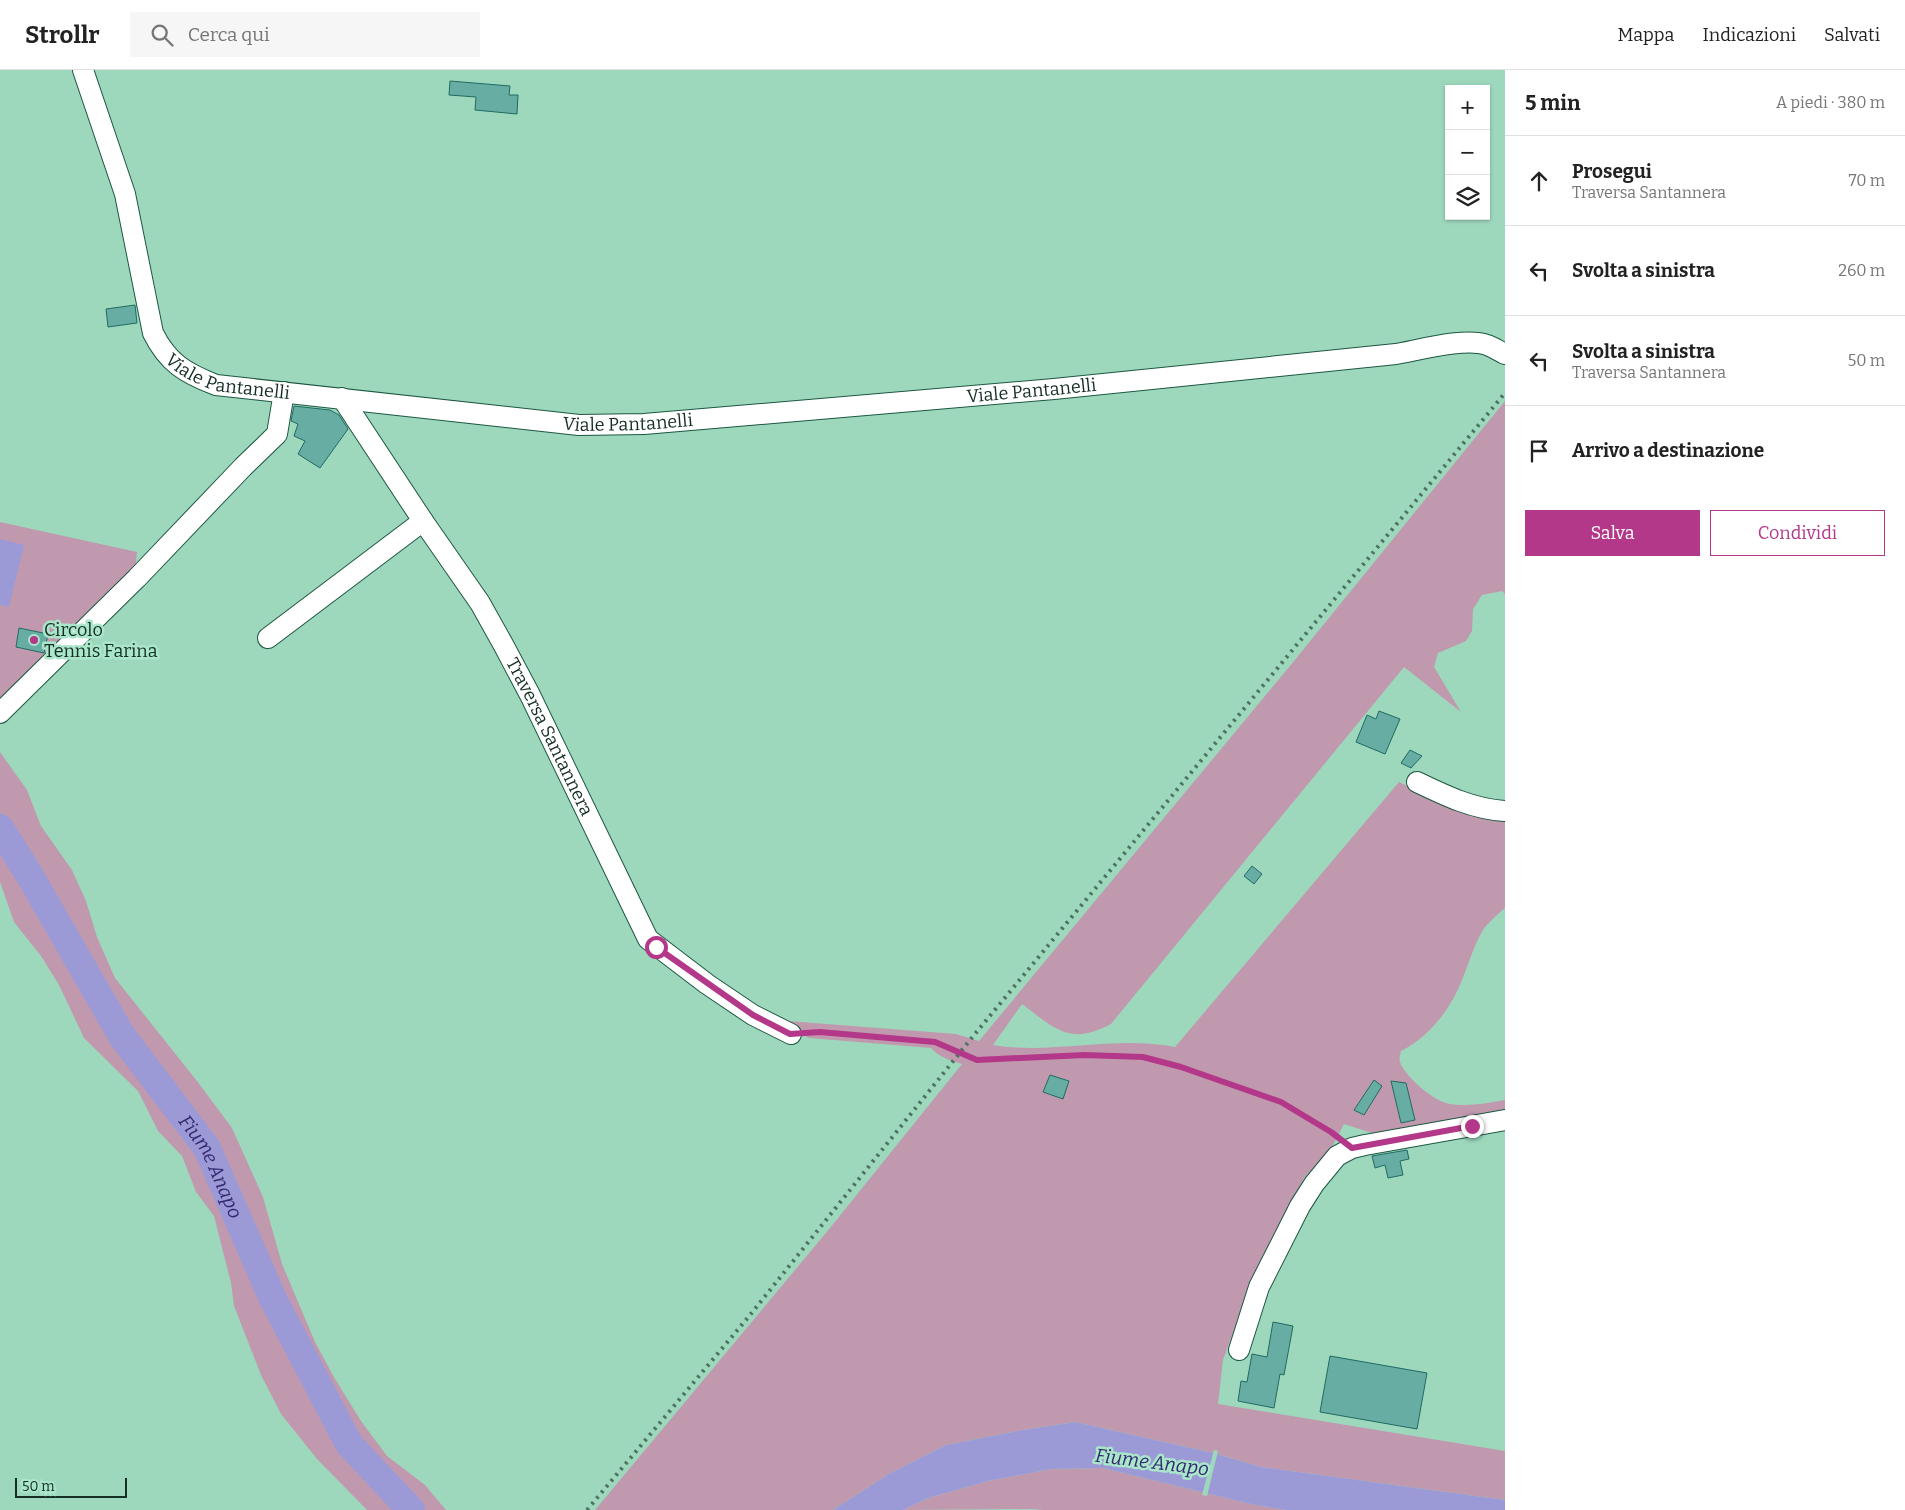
<!DOCTYPE html>
<html lang="it">
<head>
<meta charset="utf-8">
<style>
  :root { --surface:#fff; --page:#f6f6f6; --text:#222; --muted:#767676; --line:#e0e0e0; --accent:#b43889 }
  body { margin:0; font-family:Bitter,serif; background:var(--page); color:var(--text) }
  .controls { position:absolute; right:15px; top:15px; display:grid; overflow:hidden; border-radius:0px; box-shadow:0 1px 4px #0004 }
  .controls button { width:45px; height:45px; display:grid; place-items:center; padding:0; border:0; border-bottom:1px solid var(--line); background:var(--surface); color:var(--text); font:25px sans-serif }
  .scale { position:absolute; left:15px; bottom:12px; width:112px; box-sizing:border-box; padding-left:5px; border:2px solid #162e24; border-top:0; font-size:14px; line-height:18px; white-space:nowrap; color:#162e24; -webkit-text-stroke:4px #aae6ca; paint-order:stroke }
  .stop { position:absolute; width:15px; height:15px; margin:-11px; border:4px solid #b43889; border-radius:50%; background:#fff }
  .stop.end { background:#b43889; border-color:#fff; box-shadow:0 1px 5px #0008 }
  .list { margin:0; padding:0; list-style:none }
  h2 { display:flex; justify-content:space-between; align-items:center; height:65px; margin:0; padding:0 20px; font-size:21px }
  h2 small { font-size:16px; font-weight:400; color:var(--muted) }
  .list li { display:grid; grid-template-columns:32px 1fr auto; gap:15px; align-items:center; box-sizing:border-box; height:90px; padding:0 20px; border-top:1px solid var(--line) }
  .list b { display:block; font-size:19px; white-space:nowrap }
  .list p { margin:0; font-size:16px; white-space:nowrap; color:var(--muted) }
  .list em { font-size:16px; font-style:normal; color:var(--muted) }
  .actions { display:flex; gap:10px; padding:15px 20px }
  .actions a { flex:1; padding:11px 0; border:1px solid var(--accent); border-radius:0px; text-align:center; font-size:18px; color:var(--accent) }
  .actions .main { background:var(--accent); color:#fff }
  .icon { flex:none; width:28px; height:28px; fill:none; stroke:currentColor; stroke-width:2; stroke-linecap:round; stroke-linejoin:round }
  .map { position:relative; flex:none; width:1505px; height:1440px; overflow:hidden }
  header { display:flex; align-items:center; gap:30px; box-sizing:border-box; height:70px; padding:0 25px; background:var(--surface); border-bottom:1px solid var(--line) }
  header strong { font-size:24px }
  nav { display:flex; gap:28px; margin-inline-start:auto; font-size:18px }
  .search { width:350px; height:45px; background:var(--page); display:flex; align-items:center; gap:12px; box-sizing:border-box; padding:0 18px; border-radius:0px; color:var(--muted); font-size:19px }
  main { display:flex }
  aside { flex:1; background:var(--surface) }
  .map>svg:first-child { display:block }
  .green { fill:#c099ae }
  .water { fill:#9b9ad7 }
  .pier { fill:#9dd8bd }
  .lines { fill:none; stroke-linecap:round; stroke-linejoin:round }
  .river { stroke:#9b9ad7; stroke-width:28 }
  .building { fill:#68ada4; stroke:#216a62 }
  .minor-casing { stroke:#1c5741; stroke-width:22 }
  .path { stroke:#73a38d; stroke-width:2.5; stroke-dasharray:5 2.5; stroke-linecap:butt }
  .minor { stroke:#fff; stroke-width:20 }
  .rail { stroke:#4c7261; stroke-width:4; stroke-dasharray:2.5 5; stroke-linecap:butt }
  .route { stroke:#b43889; stroke-width:6 }
  .poi-dot { fill:#b43889; stroke:#aae6ca; stroke-width:2 }
  .labels { text-anchor:middle; dominant-baseline:central; stroke-width:5; stroke-linejoin:round; paint-order:stroke }
  .street-label { font-size:18px; fill:#162e24; stroke:#aae6ca }
  .poi-label { font-size:18px; fill:#162e24; stroke:#aae6ca; text-anchor:start }
  .water-label { font-size:19px; font-style:italic; fill:#332870; stroke:#aae6ca }
</style>
</head>
<body>
<header>
<strong>Strollr</strong>
<div class="search"><svg class="icon" aria-label="search" viewBox="0 0 24 24"><circle cx="10" cy="10" r="6"/><path d="M15 15l6 6"/></svg>Cerca qui</div>
<nav><a>Mappa</a><a>Indicazioni</a><a>Salvati</a></nav>
</header>
<main>
<div class="map">
<svg width="1505" height="1440" viewBox="0 0 1505 1440">
  <rect width="100%" height="100%" fill="#9dd8bd"/>
  <!-- green -->
  <path class="green" d="M1505 331V524L1502 521 1482 525 1473 539 1472 561 1466 571 1438 583 1434 597 1461 642 1404 597 1111 954C1070 976 1055 959 1022 934L993 975C1053 985 1115 965 1175 977L1399 712C1432 728 1467 749 1505 749V838C1498 844 1489 852 1483 860 1474 875 1469 893 1462 910 1450 940 1430 966 1401 981 1400 985 1399 989 1400 992 1405 1007 1435 1032 1450 1034 1468 1037 1487 1033 1505 1030V1043L1389 1065 1375 1064 1344 1054 1331 1079 1304 1108 1242 1239 1223 1290 1218 1334 1505 1381V1430L1261 1397 1213 1383 1075 1352 1023 1360 946 1375 889 1404 833 1440H595L830 1158 962 994C951 991 939 987 931 978L809 968 760 942 718 917 661 877 653 868 636 835 652 861 675 881 759 937 788 951 956 964 979 971 1294 591Z
    M0 452 137 482 135 504 0 636Z
    M0 682 27 720 41 756 72 800 86 831 97 867 115 908 197 1011 232 1058 263 1127 282 1194 315 1272 335 1309 361 1351 387 1386 425 1415 446 1440H367L317 1389 281 1344 261 1305 234 1236 231 1213 214 1146 196 1122 182 1086 158 1061 138 1021 84 968 59 915 41 886 14 852 0 812Z
    M1103 1398 1251 1434 1286 1440H1042L1034 1439 903 1440 928 1428 988 1411 1051 1399Z"/>
  <!-- water -->
  <path class="water" d="M0 469 24 475 9 537 0 535Z
    M1075 1352 1213 1383 1261 1397 1505 1430V1440H1286L1251 1434 1103 1398 1051 1399 988 1411 928 1428 903 1440H833L889 1404 946 1375 1023 1360Z"/>
  <!-- pier -->
  <path class="pier" d="M1214 1380 1218 1381 1207 1426 1202 1425Z"/>
  <g class="lines">
    <!-- river -->
    <path class="river" id="s1" d="M0 758 30 806 122 966 207 1078 273 1229 349 1374 411 1440"/>
  </g>
  <!-- building -->
  <path class="building" d="M450 11 510 16 509 25H518L517 44 475 40 476 27 449 25Z
    M135 235 137 253 108 257 106 239Z
    M294 336 330 340 339 345 348 359 320 398 298 384 305 371 294 366 298 354 291 351Z
    M19 558 48 564 44 583 16 577Z
    M1379 641 1400 649 1385 684 1356 672 1367 645 1376 649Z
    M1410 680 1422 686 1411 698 1401 693Z
    M1252 796 1262 804 1254 814 1244 806Z
    M1050 1005 1069 1011 1063 1029 1043 1022Z
    M1374 1010 1382 1016 1364 1045 1354 1040Z
    M1391 1011 1406 1013 1415 1050 1401 1053Z
    M1407 1080 1409 1089 1400 1091 1403 1105 1388 1108 1385 1095 1375 1098 1372 1086Z
    M1273 1252 1293 1256 1284 1305 1280 1304 1274 1338 1238 1331 1241 1311 1247 1312 1252 1284 1267 1287Z
    M1330 1286 1427 1303 1417 1359 1320 1342Z"/>
  <g class="lines">
    <defs>
      <g id="minor">
        <path id="s2" d="M83 0 125 124 153 263C168 293 185 303 216 315L579 355 644 354 1054 319 1396 284C1419 280 1466 267 1487 275 1493 277 1499 281 1505 284"/>
        <path id="s3" d="M342 328 423 451 480 533 504 576 530 625 648 869 707 914 753 945 791 964"/>
        <path d="M268 568 423 451"/>
        <path d="M0 643 137 508 243 397 277 364 284 322"/>
        <path d="M1417 712C1446 726 1473 739 1505 741"/>
        <path d="M1239 1280 1259 1217 1300 1136 1314 1114 1337 1086 1352 1078 1365 1075 1505 1050"/>
      </g>
    </defs>
    <!-- minor casing -->
    <use href="#minor" class="minor-casing"/>
    <!-- path -->
    <path class="path" d="M807 963 820 962 935 972 977 990 1085 985 1143 987 1181 997 1281 1032 1338 1067"/>
    <!-- minor -->
    <use href="#minor" class="minor"/>
    <!-- rail -->
    <path class="rail" d="M587 1440 750 1245 970 970 1505 323"/>
  </g>
  <g class="lines">
    <!-- route -->
    <path class="route" d="M656 877 753 945 790 964 820 962 935 972 977 990 1084 985 1143 987 1181 997 1281 1032 1331 1062 1352 1078 1472 1056"/>
  </g>
  <!-- markers -->
  <circle class="poi-dot" cx="34" cy="570" r="5"/>
  <g class="labels">
    <!-- street labels -->
    <g class="street-label">
      <text stroke="none"><textPath href="#s2" startOffset="366">Viale Pantanelli</textPath></text>
      <text stroke="none"><textPath href="#s2" startOffset="1176">Viale Pantanelli</textPath></text>
      <text stroke="none"><textPath href="#s2" startOffset="771">Viale Pantanelli</textPath></text>
      <text stroke="none"><textPath href="#s3" startOffset="398">Traversa Santannera</textPath></text>
    </g>
    <!-- poi labels -->
    <g class="poi-label">
      <text x="44" y="560">Circolo<tspan x="44" dy="21">Tennis Farina</tspan></text>
    </g>
    <!-- water labels -->
    <g class="water-label">
      <text stroke="none"><textPath href="#s1" startOffset="400">Fiume Anapo</textPath></text>
      <text transform="translate(1152 1392) rotate(7)">Fiume Anapo</text>
    </g>
  </g>
</svg>
<div class="controls">
<button>+</button>
<button>−</button>
<button><svg class="icon" aria-label="layers" viewBox="0 0 24 24"><path d="M12 4l9 5-9 5-9-5zM3 14l9 5 9-5"/></svg></button>
</div>
<div class="scale">50 m</div>
<div class="stop" style="left:656px;top:877px"></div>
<div class="stop end" style="left:1472px;top:1056px"></div>
</div>
<aside>
<h2>5 min<small>A piedi · 380 m</small></h2>
<ul class="list">
<li><svg class="icon" aria-label="ahead" viewBox="0 0 24 24"><path d="M12 20V5M6 11l6-6 6 6"/></svg><div><b>Prosegui</b><p>Traversa Santannera</p></div><em>70 m</em></li>
<li><svg class="icon" aria-label="left" viewBox="0 0 24 24"><path d="M17 20v-9H6M10 6l-5 5 5 5"/></svg><div><b>Svolta a sinistra</b></div><em>260 m</em></li>
<li><svg class="icon" aria-label="left" viewBox="0 0 24 24"><path d="M17 20v-9H6M10 6l-5 5 5 5"/></svg><div><b>Svolta a sinistra</b><p>Traversa Santannera</p></div><em>50 m</em></li>
<li><svg class="icon" aria-label="arrive" viewBox="0 0 24 24"><path d="M6 21V4h12l-3 4 3 4H6"/></svg><div><b>Arrivo a destinazione</b></div></li>
</ul>
<div class="actions"><a class="main">Salva</a><a>Condividi</a></div>
</aside>
</main>
</body>
</html>
